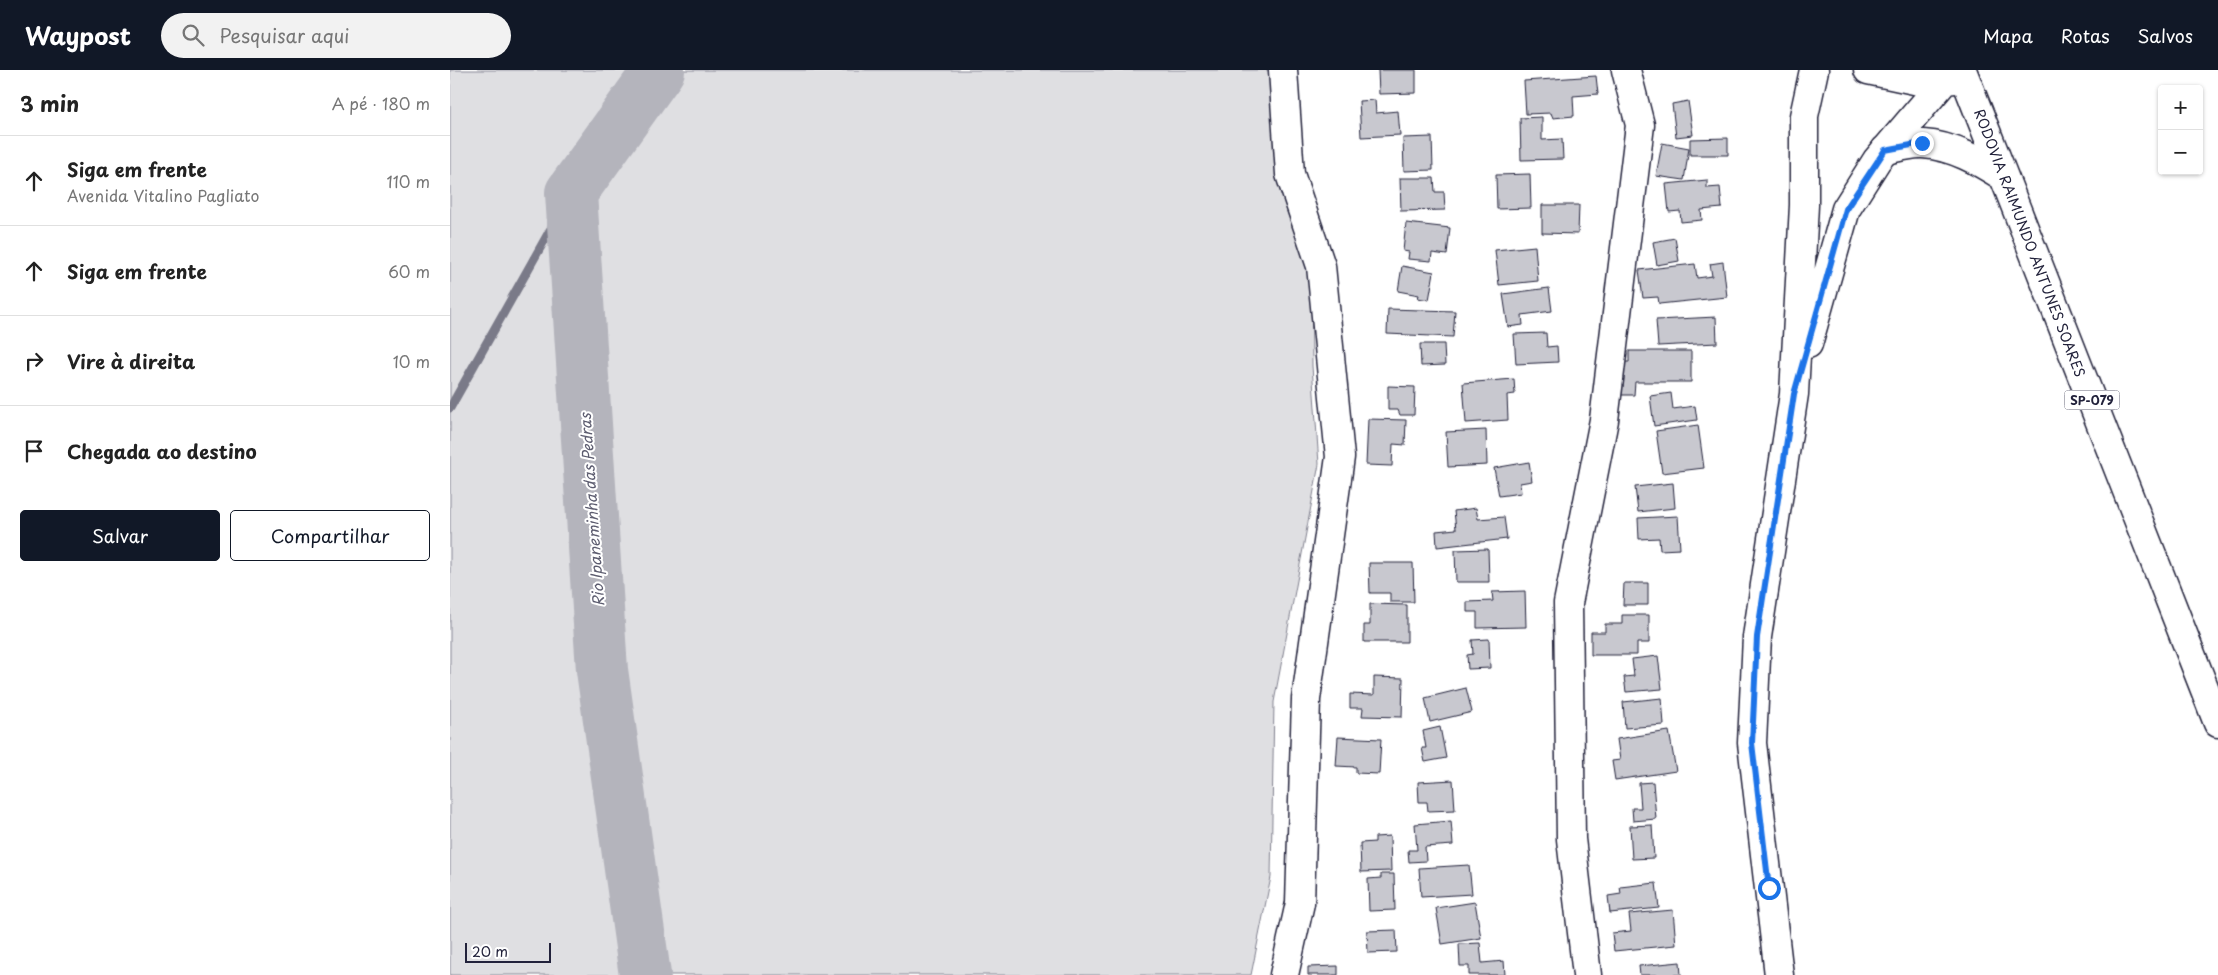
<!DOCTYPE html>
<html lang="pt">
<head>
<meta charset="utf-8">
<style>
  :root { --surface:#fff; --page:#f2f2f2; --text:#222; --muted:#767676; --line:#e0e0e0; --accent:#111827 }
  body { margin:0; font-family:"Playpen Sans",sans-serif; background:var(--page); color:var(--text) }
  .controls { position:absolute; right:15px; top:15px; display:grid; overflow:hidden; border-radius:5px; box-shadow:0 1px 4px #0004 }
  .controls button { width:45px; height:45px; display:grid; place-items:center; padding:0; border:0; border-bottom:1px solid var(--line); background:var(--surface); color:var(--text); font:25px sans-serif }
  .scale { position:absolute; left:15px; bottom:12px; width:86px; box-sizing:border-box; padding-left:5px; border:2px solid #22223b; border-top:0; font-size:14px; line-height:18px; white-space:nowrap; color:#22223b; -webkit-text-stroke:4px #fff; paint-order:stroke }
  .stop { position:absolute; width:15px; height:15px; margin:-11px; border:4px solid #1a73e8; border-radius:50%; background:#fff }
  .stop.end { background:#1a73e8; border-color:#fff; box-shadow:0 1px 5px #0008 }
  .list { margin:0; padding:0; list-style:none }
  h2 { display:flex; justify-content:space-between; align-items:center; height:65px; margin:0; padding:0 20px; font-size:21px }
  h2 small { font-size:16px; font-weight:400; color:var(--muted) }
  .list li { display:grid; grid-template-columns:32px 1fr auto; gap:15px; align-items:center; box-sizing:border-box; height:90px; padding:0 20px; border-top:1px solid var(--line) }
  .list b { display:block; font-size:19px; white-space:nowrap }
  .list p { margin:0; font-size:16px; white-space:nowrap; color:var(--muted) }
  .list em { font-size:16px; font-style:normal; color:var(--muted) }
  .actions { display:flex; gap:10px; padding:15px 20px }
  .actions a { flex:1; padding:11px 0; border:1px solid var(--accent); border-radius:5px; text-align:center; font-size:18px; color:var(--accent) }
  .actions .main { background:var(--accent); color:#fff }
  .icon { flex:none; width:28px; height:28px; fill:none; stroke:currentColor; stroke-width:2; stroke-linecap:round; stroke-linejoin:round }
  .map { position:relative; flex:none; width:1768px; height:905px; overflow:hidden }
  header { display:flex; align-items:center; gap:30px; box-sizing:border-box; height:70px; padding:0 25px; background:var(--accent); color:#fff }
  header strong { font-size:24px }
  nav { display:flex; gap:28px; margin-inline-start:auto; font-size:18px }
  .search { width:350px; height:45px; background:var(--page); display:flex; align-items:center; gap:12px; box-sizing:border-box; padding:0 18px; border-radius:28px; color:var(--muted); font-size:19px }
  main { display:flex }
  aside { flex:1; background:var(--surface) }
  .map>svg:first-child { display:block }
  .green { fill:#dfdfe2; stroke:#80808e }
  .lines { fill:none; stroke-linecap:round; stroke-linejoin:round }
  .stream { stroke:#7a7a88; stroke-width:9 }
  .river { stroke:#b4b4bc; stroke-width:52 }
  .building { fill:#c8c8cf; stroke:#22223b }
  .street-casing { stroke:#22223b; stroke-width:31 }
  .secondary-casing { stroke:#22223b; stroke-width:31 }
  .primary-casing { stroke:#22223b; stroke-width:31 }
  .street { stroke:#fff; stroke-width:28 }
  .secondary { stroke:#fff; stroke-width:28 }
  .primary { stroke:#fff; stroke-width:28 }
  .route { stroke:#1a73e8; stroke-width:6 }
  .labels { text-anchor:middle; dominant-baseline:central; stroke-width:4; stroke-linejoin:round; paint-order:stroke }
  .shield { fill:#fff; stroke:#646476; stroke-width:1 }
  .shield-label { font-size:12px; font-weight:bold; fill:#22223b }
  .street-label { font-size:14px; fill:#22223b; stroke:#fff }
  .water-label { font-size:15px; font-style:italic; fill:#5c5c6f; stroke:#fff }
</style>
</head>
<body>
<header>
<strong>Waypost</strong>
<div class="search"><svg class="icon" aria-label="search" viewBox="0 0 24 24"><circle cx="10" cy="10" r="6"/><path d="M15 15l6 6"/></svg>Pesquisar aqui</div>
<nav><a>Mapa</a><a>Rotas</a><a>Salvos</a></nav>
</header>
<main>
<aside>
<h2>3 min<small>A pé · 180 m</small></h2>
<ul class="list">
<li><svg class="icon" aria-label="ahead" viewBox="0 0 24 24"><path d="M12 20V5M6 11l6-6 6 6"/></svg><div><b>Siga em frente</b><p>Avenida Vitalino Pagliato</p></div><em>110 m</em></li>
<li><svg class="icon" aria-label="ahead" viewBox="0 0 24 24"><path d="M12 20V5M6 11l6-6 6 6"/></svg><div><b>Siga em frente</b></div><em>60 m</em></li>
<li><svg class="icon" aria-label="right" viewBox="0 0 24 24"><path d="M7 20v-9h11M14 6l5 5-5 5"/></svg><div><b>Vire à direita</b></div><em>10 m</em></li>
<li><svg class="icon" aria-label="arrive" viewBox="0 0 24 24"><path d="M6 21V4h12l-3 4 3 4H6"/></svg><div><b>Chegada ao destino</b></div></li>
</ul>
<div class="actions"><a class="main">Salvar</a><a>Compartilhar</a></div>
</aside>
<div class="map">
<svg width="1768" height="905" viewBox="0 0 1768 905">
  <rect width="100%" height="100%" fill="#fff"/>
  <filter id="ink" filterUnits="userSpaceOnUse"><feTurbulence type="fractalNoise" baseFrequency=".02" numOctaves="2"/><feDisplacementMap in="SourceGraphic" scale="10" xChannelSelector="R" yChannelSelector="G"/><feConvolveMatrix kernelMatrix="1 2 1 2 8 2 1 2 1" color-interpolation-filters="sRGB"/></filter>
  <g filter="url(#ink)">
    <!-- green -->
    <path class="green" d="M0 0H833L861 196 862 296 869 394 824 632 821 807 801 905H0Z"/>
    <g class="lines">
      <!-- stream -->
      <path class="stream" d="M0 338 121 123"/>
      <!-- river -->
      <path class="river" d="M195 905 152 600 121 123 209 0"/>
    </g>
    <!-- building -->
    <path class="building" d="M928 0H966V23L929 24Z
      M1146 6 1148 24 1123 26 1124 46 1103 48 1101 43 1076 44 1074 11Z
      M925 30 926 43 948 41 950 65 911 67 909 31Z
      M1238 31 1243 65 1226 67 1222 34Z
      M1092 47V70L1112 69 1113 89 1071 90 1070 48Z
      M982 67 983 100 954 101 953 68Z
      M1278 68V85H1240V69Z
      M1212 73 1239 78 1234 110 1206 106Z
      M1080 104 1081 138 1047 139 1046 105Z
      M950 108H984L985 122H994L995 140 951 141Z
      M1257 110V118L1270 117 1272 138 1251 140 1252 150 1231 152 1230 141 1219 142 1216 114Z
      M1092 135H1129L1128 164 1092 163Z
      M956 153 1000 158 997 185 982 183 981 191 958 189 959 182 953 181Z
      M1225 168 1229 191 1207 195 1203 172Z
      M1085 176 1088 211 1049 215 1045 180Z
      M1273 192 1277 227 1209 234 1208 227 1193 228 1189 200 1245 194 1247 208 1262 206 1260 194Z
      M952 196 984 202 979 230 968 228 969 225 948 221Z
      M1099 218 1102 241 1072 245 1073 255 1058 257 1053 224Z
      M938 239 1005 241 1003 267 937 264Z
      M1266 247 1267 273 1208 276 1206 250Z
      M1096 263 1097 277 1107 276 1108 292 1066 294 1064 264Z
      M970 274H994L995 295 971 296Z
      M1179 281H1241V312H1185L1184 325H1169V292H1179Z
      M1064 309 1065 324 1057 325 1058 350 1016 353 1013 313Z
      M938 316 965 317 964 345H950L948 340H938Z
      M1221 323 1223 339 1245 336 1247 350 1204 356 1200 326Z
      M918 349 956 350 955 375 943 374 942 396 916 395Z
      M1248 355 1254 398 1212 403 1206 361Z
      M1036 360 1037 395 998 397 996 362Z
      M1079 392 1082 411 1070 413 1071 423 1049 426 1044 398Z
      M1223 413 1225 438 1188 442 1185 417Z
      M1026 438 1028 449 1054 447 1057 469 987 477 986 461 1006 459 1004 441Z
      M1228 446 1230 479 1210 480 1209 468 1189 469 1188 448Z
      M1038 479 1039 512H1006L1005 480Z
      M919 493H963L964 532H940V523H920Z
      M1174 513H1198V535H1173Z
      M1075 521 1076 557 1027 558V542H1017V532L1043 531 1042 522Z
      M920 534 957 535V572H914V555H920Z
      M1172 545H1199V573H1187V585H1141V562H1155V554H1172Z
      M1039 569 1040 598 1018 599 1017 585 1023 584 1022 570Z
      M1208 586 1212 619 1176 622 1174 607 1184 606 1182 589Z
      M924 607 953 608 952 647 912 646 913 638H900V624L924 625Z
      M1016 618 1022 642 980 652 975 628Z
      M1212 628 1214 655 1175 658 1173 632Z
      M990 657 996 688 975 692 972 678H976L973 661Z
      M1219 661 1226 701 1165 710 1162 691 1170 690 1167 669Z
      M888 667 931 669 929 704 906 703V697L886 696Z
      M1003 710 1005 740 978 741 977 732H969L968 712Z
      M1203 712 1206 749 1183 751 1182 738H1191L1189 713Z
      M1001 751 1003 775 975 777 976 791 959 792 958 780H967L965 754Z
      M1202 755 1204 788 1182 789 1180 756Z
      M940 766 941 801 911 802 910 773 925 772V767Z
      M1019 795 1022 824 971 827 969 798Z
      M931 804H944L945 840 919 841 918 809 931 808Z
      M1206 813 1209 838 1160 843 1158 826 1171 824 1170 817Z
      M1025 832 1031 868 992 874 986 838Z
      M1223 840 1226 875 1164 881 1162 863 1181 861 1179 844Z
      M946 860 947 882 918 883 917 861Z
      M1030 873 1032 893 1054 891 1055 905H1019V896H1010L1009 874Z
      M1230 892 1231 905H1190L1189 896Z
      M888 896V905H858V897Z"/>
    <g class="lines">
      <defs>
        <path id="street" d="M833 0 840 104 871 196 890 387 856 629 850 833 834 905
          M1137 905 1121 769 1118 533 1154 350 1190 55 1176 0"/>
        <path id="secondary" d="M1418 0 1474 12 1505 9
          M1358 274 1396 139 1427 90 1495 10
          M1329 905 1302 673 1307 567 1344 324 1354 135V46L1364 0"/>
        <path id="primary" d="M1512 0 1768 653
          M1435 80C1446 78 1461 73 1473 74 1503 76 1529 91 1554 107"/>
      </defs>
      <!-- street casing -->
      <use href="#street" class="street-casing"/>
      <!-- secondary casing -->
      <use href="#secondary" class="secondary-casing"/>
      <!-- primary casing -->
      <use href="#primary" class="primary-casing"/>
      <!-- street -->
      <use href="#street" class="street"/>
      <!-- secondary -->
      <use href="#secondary" class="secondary"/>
      <!-- primary -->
      <use href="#primary" class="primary"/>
    </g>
  </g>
  <g class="lines" filter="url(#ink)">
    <!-- route -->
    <path class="route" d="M1319 818 1302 673 1307 567 1344 324 1396 139 1435 80 1472 73"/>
  </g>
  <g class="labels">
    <!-- shield labels -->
    <rect class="shield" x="1614.5" y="320.5" width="55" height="19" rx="4"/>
    <g class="shield-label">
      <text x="1642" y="330">SP-079</text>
    </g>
    <!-- street labels -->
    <g class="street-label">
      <text transform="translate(1580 173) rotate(69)">RODOVIA RAIMUNDO ANTUNES SOARES</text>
    </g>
    <!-- water labels -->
    <g class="water-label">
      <text transform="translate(141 440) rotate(-94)">Rio Ipaneminha das Pedras</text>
    </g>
  </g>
</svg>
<div class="controls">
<button>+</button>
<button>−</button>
</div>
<div class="scale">20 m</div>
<div class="stop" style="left:1319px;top:818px"></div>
<div class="stop end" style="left:1472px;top:73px"></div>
</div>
</main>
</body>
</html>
